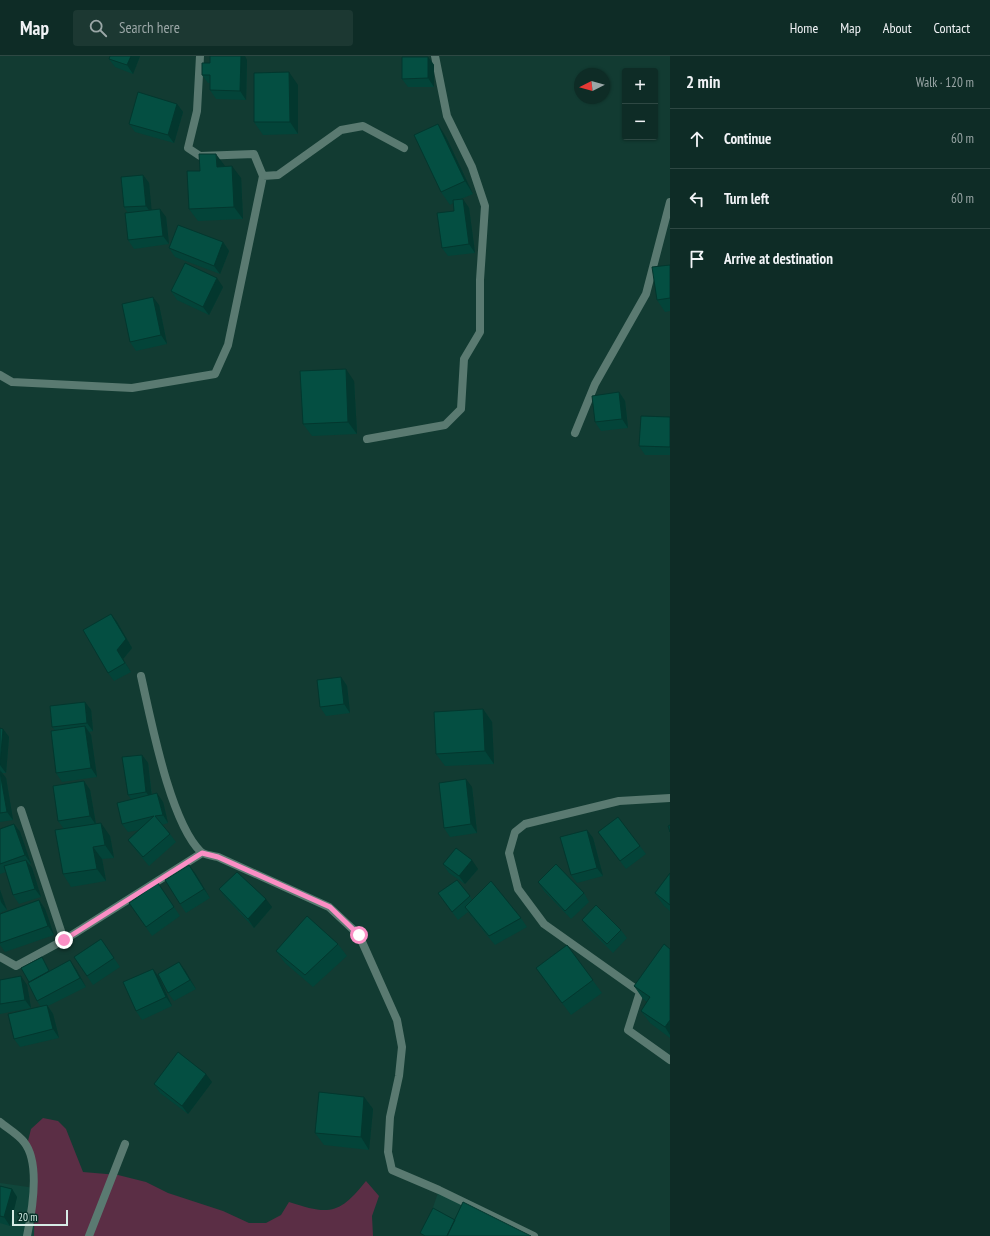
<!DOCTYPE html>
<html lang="en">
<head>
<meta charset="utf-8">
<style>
  :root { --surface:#0e2c26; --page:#1c3832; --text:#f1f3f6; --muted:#9ba7a7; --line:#2e4843 }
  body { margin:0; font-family:"PT Sans Narrow",sans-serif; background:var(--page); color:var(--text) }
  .controls { position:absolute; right:12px; top:12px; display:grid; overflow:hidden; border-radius:4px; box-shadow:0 1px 3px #0004 }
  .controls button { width:36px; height:36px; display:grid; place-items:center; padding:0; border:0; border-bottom:1px solid var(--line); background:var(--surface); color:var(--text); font:20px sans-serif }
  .compass { position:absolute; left:574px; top:12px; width:36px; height:36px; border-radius:50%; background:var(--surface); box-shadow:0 1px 3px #0004; rotate:264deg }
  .scale { position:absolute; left:12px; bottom:10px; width:56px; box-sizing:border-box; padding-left:4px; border:2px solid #d6ece6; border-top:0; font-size:11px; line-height:14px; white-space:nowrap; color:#d6ece6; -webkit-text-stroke:3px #053128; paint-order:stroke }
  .stop { position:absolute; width:12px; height:12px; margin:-9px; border:3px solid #fb8fc5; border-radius:50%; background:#fff }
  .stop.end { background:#fb8fc5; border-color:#fff; box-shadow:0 1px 4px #0008 }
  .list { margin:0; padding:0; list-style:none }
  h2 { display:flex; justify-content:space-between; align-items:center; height:52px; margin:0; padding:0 16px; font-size:17px }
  h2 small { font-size:13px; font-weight:400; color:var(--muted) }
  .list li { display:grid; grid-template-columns:26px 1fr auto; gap:12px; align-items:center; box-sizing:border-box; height:60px; padding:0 16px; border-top:1px solid var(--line) }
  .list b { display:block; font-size:15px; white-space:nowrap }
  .list em { font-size:13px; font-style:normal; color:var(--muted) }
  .icon { flex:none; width:22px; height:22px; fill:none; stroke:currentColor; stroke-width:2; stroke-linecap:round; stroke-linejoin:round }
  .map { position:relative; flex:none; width:670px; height:1180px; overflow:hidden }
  header { display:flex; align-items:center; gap:24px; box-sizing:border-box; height:56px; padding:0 20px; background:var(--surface); border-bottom:1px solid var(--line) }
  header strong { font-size:19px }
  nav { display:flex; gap:22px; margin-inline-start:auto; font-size:14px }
  .search { width:280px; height:36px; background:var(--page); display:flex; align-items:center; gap:10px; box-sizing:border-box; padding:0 14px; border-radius:4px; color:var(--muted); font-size:15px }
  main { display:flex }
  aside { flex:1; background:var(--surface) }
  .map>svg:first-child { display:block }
  .built { fill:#10463b }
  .green { fill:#5b2e45 }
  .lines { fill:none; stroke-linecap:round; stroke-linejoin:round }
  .lane { stroke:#5a7a71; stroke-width:8 }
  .street { stroke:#5a7a71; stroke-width:8 }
  .wall { fill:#034439 }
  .shaded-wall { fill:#03372e }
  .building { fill:#044f42; stroke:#03372e }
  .route { stroke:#fb8fc5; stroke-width:5 }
</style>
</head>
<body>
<header>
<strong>Map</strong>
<div class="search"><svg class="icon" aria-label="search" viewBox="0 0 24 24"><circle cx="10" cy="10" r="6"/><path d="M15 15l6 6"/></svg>Search here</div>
<nav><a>Home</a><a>Map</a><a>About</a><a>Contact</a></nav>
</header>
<main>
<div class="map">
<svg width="670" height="1180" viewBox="0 0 670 1180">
  <rect width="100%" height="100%" fill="#123b32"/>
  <!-- built -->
  <path class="built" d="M0 1127 35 1132 34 1180H0Z
    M439 1134 534 1180H423Z"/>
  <!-- green -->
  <path class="green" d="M43 1062 58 1065 66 1073 83 1116 118 1119 146 1126 168 1137 223 1155 249 1167H266L281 1159 289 1146C329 1159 339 1159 366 1125L379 1140 372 1160 373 1180H34L35 1132 27 1089 31 1073Z"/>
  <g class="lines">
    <!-- lane -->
    <path class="lane" d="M89 1180 125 1088"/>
    <!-- street -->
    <path class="street" d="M263 120 278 119 341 74 363 70 404 92
      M0 319 12 326 132 332 215 318 228 289 263 120 254 98 200 100 188 92 197 55 200 0
      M575 377 595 328 646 238 670 146
      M367 383 445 369 461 353 464 303 480 276V224L485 150 472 111 447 60 435 0
      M141 620C151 664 170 766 201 796 205 799 213 800 218 801L329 851 359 879 397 964 402 991 399 1020 390 1061 388 1096 392 1114 439 1134 534 1180
      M670 742 619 745 525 768 515 776 509 797 518 833 544 868 640 936 628 974 670 1004
      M21 754 64 884
      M0 901 16 910 64 884 202 797
      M0 1066C7 1072 18 1078 24 1086 41 1107 32 1156 27 1180"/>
  </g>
  <!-- wall -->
  <path class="wall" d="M140 0 133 18 115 11 109 3Z
    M428 1 434 9V31H408L402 23Z
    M247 4 246 44 216 43 210 34V27H208L202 19 210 7Z
    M298 29V78L263 79 254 66Z
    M177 48 183 56 174 87 135 76 129 68Z
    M446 81 473 138 461 143 469 152 475 197 448 200 442 192 454 155 453 147 450 149 441 136Z
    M225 110 241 122 243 163 198 165 189 153 200 115Z
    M143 119 149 127 151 154 166 161 169 188 134 193 128 184V157L124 151Z
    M223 186 229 195 220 218 175 201 169 192Z
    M670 209V255L665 256 657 244Z
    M223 231 209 259 177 244 171 235Z
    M159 249 167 288 136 295 130 286Z
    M354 325 357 378 312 380 303 368Z
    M619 336 625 345 628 372 601 375 595 366Z
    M670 361V399H645L639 390Z
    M111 558 117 566 132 592 123 603 131 616 114 625 108 617Z
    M341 621 347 630 350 657 326 660 320 651Z
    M85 646 91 654 93 675 89 676 91 679 97 721 62 726 56 717 55 674 52 671Z
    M483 653 492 666 494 708 445 710 436 698Z
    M0 672 3 673 9 681 6 717H2L6 722 13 764 0 766Z
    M142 699 148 707 152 739 163 746 168 767 162 769 170 778 176 786 149 810 134 792 128 784 139 774 128 776 122 768 131 743 128 739Z
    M84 725 90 734 96 768 110 780 114 802 102 803 106 825 71 831 63 818 64 773 58 765Z
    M472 731 477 777 450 781 444 772Z
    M14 768 20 776 31 808H29L32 812 41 841 19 848 13 839 6 816 0 818V773Z
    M587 774 593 782 603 820 577 827 571 819Z
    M598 776 640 790 646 798 626 813Z
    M443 808 478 813 465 828 449 817Z
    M195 817 210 842 186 857 180 848Z
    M670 817V855L664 850 655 837Z
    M538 826 584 837 589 846 571 863 544 835Z
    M158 827 180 860 152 880 129 847Z
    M219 833 272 851 254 872 225 841Z
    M0 834 7 854 0 857Z
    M438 837 470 840 472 844 521 862 527 871 495 889 468 856 458 864Z
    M39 844 45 853 54 879 5 896 0 889V858Z
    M582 864 621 874 627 882 613 897 588 872Z
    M101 883 120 911 93 929 74 901Z
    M338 888 347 900 313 931 285 907 276 895Z
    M567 889 602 937 571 959 536 912Z
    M670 893V982L650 967 641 955 647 946 643 943 634 930Z
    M42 901 50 915 76 913 86 931 48 950 53 958 59 982 20 991 14 983 41 951 37 945 29 926Z
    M179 906 196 933 174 945 168 937Z
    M159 921 172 950 142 964 136 955Z
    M0 924 27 929 31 952 0 958Z
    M212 1026 188 1058 160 1037 154 1028Z
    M364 1041 373 1053 369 1094 324 1089 315 1077Z
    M0 1130 12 1133 17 1141 10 1170 0 1167Z"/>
  <!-- shaded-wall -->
  <path class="shaded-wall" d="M131 0H140L133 18 127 9Z
    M241 0H245L247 4 246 44 240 35Z
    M428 1 434 9V31L428 22Z
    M289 16 298 29V78L290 66Z
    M177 48 183 56 174 87 168 79Z
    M438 68 446 81 473 138 465 125Z
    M216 98 225 110 217 111Z
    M232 110 241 122 243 163 234 151Z
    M143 119 149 127 152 158 146 150Z
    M463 143 469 152 475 197 469 188Z
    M160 153 166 161 169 188 163 180Z
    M223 186 229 195 220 218 214 210Z
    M217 222 223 231 209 259 203 251Z
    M153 241 159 249 167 288 161 279Z
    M346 313 354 325 357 378 348 366Z
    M619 336 625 345 628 372 622 363Z
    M111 558 117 566 132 592 123 603 131 616 117 594Z
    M341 621 347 630 350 657 344 648Z
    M85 646 91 654 93 675 87 667Z
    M483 653 492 666 494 708 485 695Z
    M85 670 91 679 97 721 91 712Z
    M3 673 9 681 6 717 0 709Z
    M142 699 148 707 152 744 146 736Z
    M0 714 6 722 13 764 7 756Z
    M466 723 472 731 477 777 471 768Z
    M84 725 90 734 96 769 90 760Z
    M157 737 163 746 168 767 163 759Z
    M101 767 110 780 114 802 105 789Z
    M14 768 20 776 31 808 25 799Z
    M587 774 593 782 603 820 597 812Z
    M93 791 102 803 106 825 97 813Z
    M26 804 32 812 41 841 35 833Z
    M472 804 478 813 465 828 459 820Z
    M189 809 195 817 210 842 204 833Z
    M0 834 7 854 1 846 0 842Z
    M266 843 272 851 254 872 248 863Z
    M39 844 45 853 54 879 48 870Z
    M70 904 76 913 86 931 80 922Z
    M179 906 185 914 196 933 190 924Z
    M153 913 159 921 172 950 166 941Z
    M21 920 27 929 31 952 25 944Z
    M47 949 53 958 59 982 53 973Z
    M670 964V979L665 971Z
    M206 1018 212 1026 188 1058 182 1050Z
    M364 1041 373 1053 369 1094 361 1081Z
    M12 1133 17 1141 10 1170 4 1161Z"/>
  <!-- building -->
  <path class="building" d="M110 0H131L127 9 109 3Z
    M210 0H241L240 35 210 34V19H202V7H210Z
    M402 1H428V22L402 23Z
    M289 16 290 66H254V17Z
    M138 36 177 48 168 79 129 68Z
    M438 68 465 125 441 136 414 79Z
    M199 98H216L217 111 232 110 234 151 189 153 187 115H200Z
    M143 119 146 150 124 151 121 121Z
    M463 143 469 188 442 192 437 157 454 155 453 144Z
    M160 153 163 180 128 184 125 157Z
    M178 169 223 186 214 210 169 192Z
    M185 207 217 222 203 251 171 235Z
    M670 209V242L657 244 652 211Z
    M153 241 161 279 130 286 122 248Z
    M346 313 348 366 303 368 300 315Z
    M619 336 622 363 595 366 592 340Z
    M641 360 670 361V391L639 390Z
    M111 558 126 583 117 594 125 607 108 617 83 574Z
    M341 621 344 648 320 651 317 624Z
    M85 646 87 667 52 671 50 650Z
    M483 653 485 695 436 698 434 656Z
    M85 670 91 712 56 717 51 675Z
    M0 672 3 673 0 709Z
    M142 699 146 736 128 739 122 701Z
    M0 716 7 756 0 757Z
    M466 723 471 768 444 772 439 727Z
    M84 725 90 760 58 765 53 730Z
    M157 737 163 759 155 760 170 778 143 801 128 784 154 760 122 768 117 747Z
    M618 761 640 790 620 805 598 776Z
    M101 767 105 789 93 791 97 813 63 818 55 774Z
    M14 768 25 799 0 808V773Z
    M670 769V776L668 770Z
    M587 774 597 812 571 819 560 781Z
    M456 792 472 804 459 820 443 808Z
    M26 804 35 833 13 839 4 810Z
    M556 808 584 837 565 855 538 826Z
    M189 809 204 833 180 848 165 824Z
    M237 816 266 843 248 863 219 833Z
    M670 817V849L655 837Z
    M457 824 470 840 452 856 438 837Z
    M491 825 521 862 489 880 465 851Z
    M158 827 174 851 146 871 129 847Z
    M39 844 48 870 0 887V858Z
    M596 849 621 874 607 888 582 864Z
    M307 860 338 888 305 919 276 895Z
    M101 883 114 902 87 920 74 901Z
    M664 888 670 893V964L665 971 641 955 650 941 634 930Z
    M567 889 593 924 562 947 536 912Z
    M42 901 49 915 29 926 21 912Z
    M70 904 80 922 37 945 28 927Z
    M179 906 190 924 168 937 158 918Z
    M153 913 166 941 136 955 123 926Z
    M21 920 25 944 0 948V924Z
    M47 949 53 973 14 983 8 958Z
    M178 996 206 1018 182 1050 154 1028Z
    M319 1036 364 1041 361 1081 315 1077Z
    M0 1130 12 1133 4 1161 0 1160Z
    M463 1146 531 1180H447Z
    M433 1152 455 1164 447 1180H425L420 1177Z"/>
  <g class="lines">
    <!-- route -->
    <path class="route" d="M64 884 202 797 218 801 330 851 359 879"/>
  </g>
</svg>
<div class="controls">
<button>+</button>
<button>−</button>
</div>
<svg class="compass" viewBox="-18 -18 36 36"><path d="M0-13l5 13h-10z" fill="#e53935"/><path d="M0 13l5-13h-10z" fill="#9ba7a7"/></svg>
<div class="scale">20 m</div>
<div class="stop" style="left:359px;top:879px"></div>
<div class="stop end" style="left:64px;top:884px"></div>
</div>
<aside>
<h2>2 min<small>Walk · 120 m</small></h2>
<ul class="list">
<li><svg class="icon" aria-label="ahead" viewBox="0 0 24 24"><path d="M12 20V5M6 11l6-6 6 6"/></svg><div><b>Continue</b></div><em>60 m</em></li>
<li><svg class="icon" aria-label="left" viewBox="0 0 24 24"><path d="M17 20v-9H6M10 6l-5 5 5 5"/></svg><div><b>Turn left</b></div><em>60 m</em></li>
<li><svg class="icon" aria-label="arrive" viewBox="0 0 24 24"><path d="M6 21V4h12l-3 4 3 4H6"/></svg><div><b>Arrive at destination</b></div></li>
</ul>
</aside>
</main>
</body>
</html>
